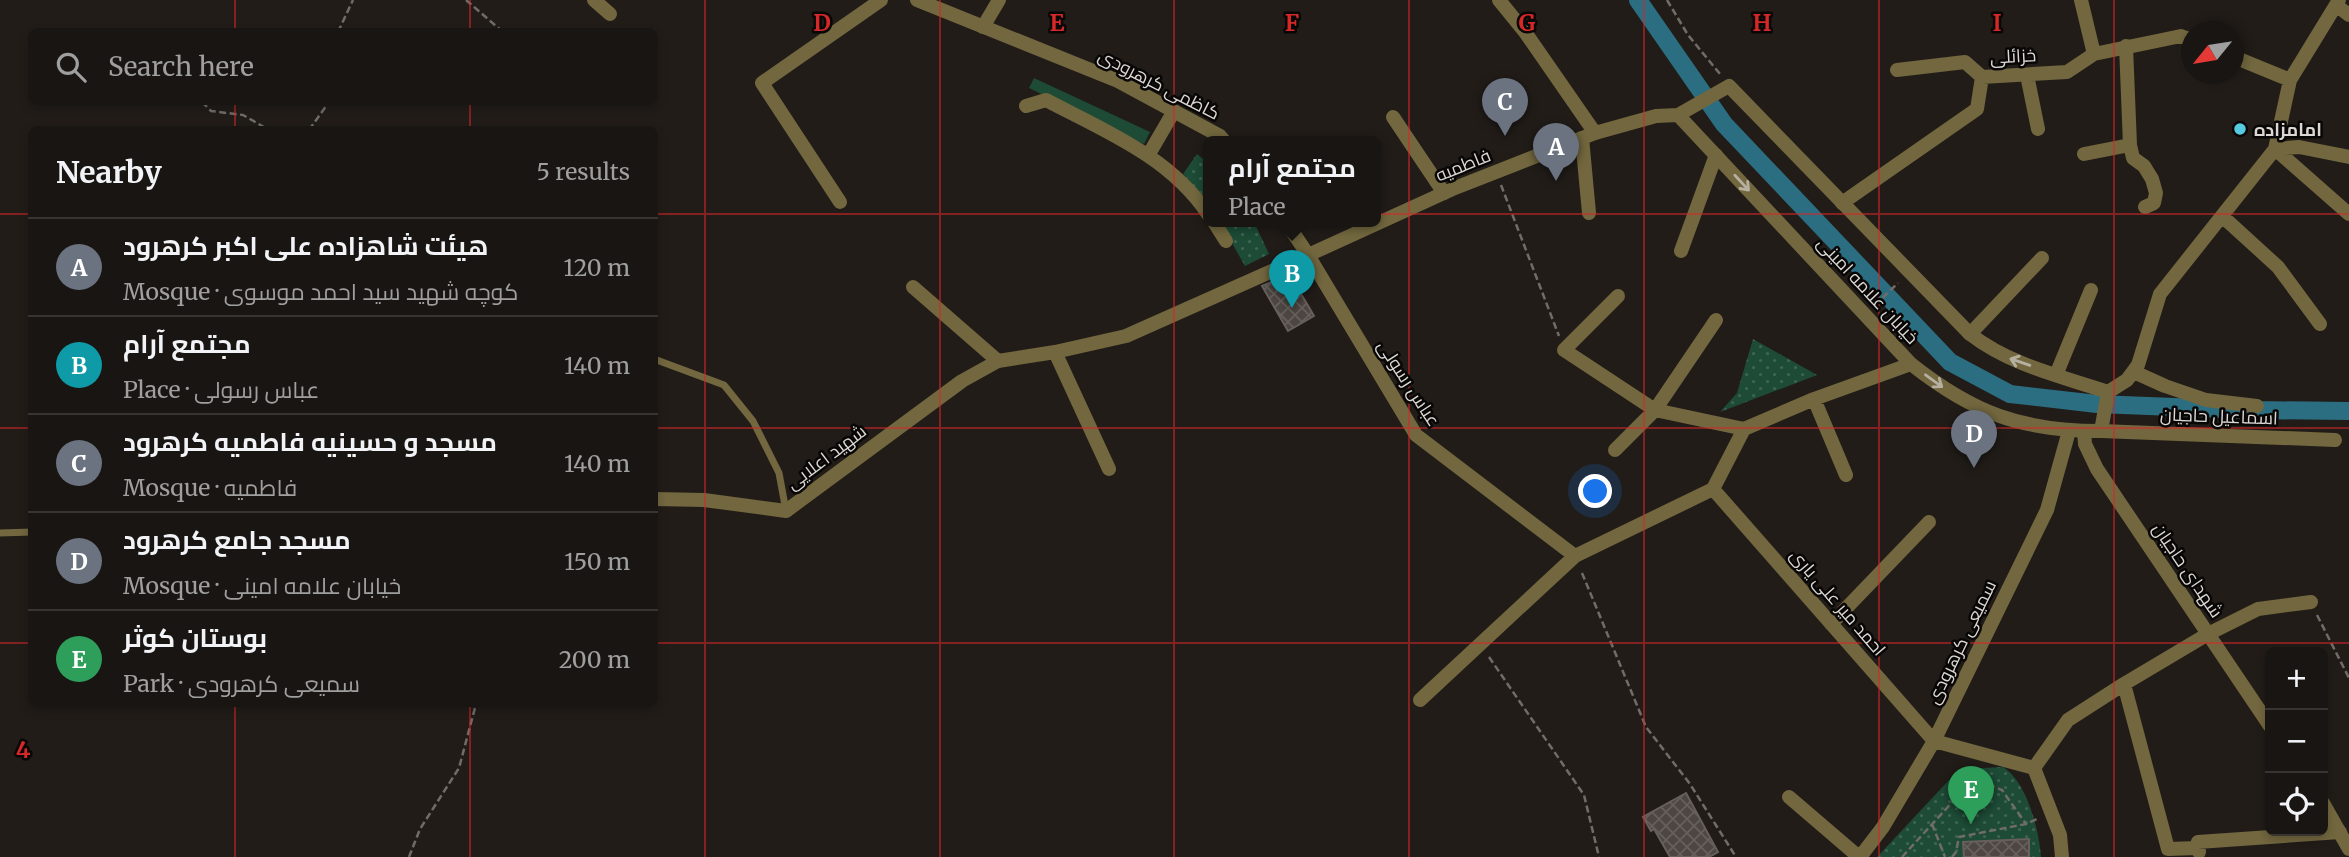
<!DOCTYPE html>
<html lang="en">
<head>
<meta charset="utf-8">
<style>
  :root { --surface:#191512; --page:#262220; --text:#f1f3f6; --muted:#9f9f9f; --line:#373432; --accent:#0b8043 }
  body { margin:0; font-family:Merriweather,Cairo,serif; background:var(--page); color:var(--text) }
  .controls { position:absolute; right:21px; bottom:21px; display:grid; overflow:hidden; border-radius:10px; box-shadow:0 4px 10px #0003 }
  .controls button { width:63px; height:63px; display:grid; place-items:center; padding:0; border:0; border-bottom:2px solid var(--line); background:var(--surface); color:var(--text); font:35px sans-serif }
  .compass { position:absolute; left:2181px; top:21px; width:63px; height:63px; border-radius:50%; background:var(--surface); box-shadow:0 4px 10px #0003; rotate:240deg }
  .you { position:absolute; left:1596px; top:492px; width:24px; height:24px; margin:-18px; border:5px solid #fff; border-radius:50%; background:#1a73e8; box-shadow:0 0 0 10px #1a73e833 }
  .badge { display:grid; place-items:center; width:46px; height:46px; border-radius:50%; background:var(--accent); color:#fff; font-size:23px; font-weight:700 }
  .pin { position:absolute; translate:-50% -58px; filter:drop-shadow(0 2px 4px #0008) }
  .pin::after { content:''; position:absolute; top:37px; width:24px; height:21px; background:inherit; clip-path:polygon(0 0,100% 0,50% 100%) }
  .popup { position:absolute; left:1203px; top:136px; width:178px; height:91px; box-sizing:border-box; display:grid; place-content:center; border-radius:10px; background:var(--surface); filter:drop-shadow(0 2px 5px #0005); font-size:23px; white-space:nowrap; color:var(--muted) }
  .popup b { font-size:26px; color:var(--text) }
  .popup::after { content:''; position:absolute; left:50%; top:100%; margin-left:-14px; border:14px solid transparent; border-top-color:var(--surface) }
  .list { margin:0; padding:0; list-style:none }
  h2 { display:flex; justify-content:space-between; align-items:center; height:91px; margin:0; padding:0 28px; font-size:30px }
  h2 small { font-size:23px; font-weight:400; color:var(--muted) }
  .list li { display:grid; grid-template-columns:46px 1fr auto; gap:21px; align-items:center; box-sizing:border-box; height:98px; padding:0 28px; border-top:2px solid var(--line) }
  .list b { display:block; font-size:26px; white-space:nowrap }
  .list p { margin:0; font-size:23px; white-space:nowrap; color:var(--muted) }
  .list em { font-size:23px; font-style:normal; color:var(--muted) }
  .icon { flex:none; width:38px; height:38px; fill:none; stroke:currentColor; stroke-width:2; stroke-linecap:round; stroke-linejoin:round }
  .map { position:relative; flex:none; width:2349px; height:857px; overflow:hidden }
  .search { position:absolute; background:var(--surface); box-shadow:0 4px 10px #0003; left:28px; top:28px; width:630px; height:77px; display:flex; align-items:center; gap:18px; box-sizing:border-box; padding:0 24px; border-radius:10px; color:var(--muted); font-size:26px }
  .panel { position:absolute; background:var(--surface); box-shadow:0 4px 10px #0003; left:28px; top:126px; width:630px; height:581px; border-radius:10px }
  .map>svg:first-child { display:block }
  .grass { fill:#1d4b36 }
  .park { fill:url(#park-dots) }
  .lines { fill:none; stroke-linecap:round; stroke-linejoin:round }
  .canal { stroke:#2c6e81; stroke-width:18 }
  .building { fill:url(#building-cross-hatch); stroke:#665f5b; stroke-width:2 }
  .path { stroke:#706c68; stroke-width:2.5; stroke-dasharray:7 3.5; stroke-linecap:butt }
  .service { stroke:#72673e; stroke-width:7 }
  .minor { stroke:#72673e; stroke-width:14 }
  .tertiary { stroke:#72673e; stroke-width:14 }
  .oneway { stroke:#b6b0a0 }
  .grid { fill:none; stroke:#d62828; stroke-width:2; stroke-opacity:0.55 }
  .poi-dot { fill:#55cae0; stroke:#090706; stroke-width:2.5 }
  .labels { text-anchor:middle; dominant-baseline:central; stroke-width:5; stroke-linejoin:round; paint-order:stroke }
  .street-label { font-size:18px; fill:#dbd8d4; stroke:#090706 }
  .poi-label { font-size:18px; font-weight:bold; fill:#dbd8d4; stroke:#090706; text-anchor:start }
  .grid-label { font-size:23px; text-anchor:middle; font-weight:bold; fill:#d62828; stroke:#090706; stroke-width:5; stroke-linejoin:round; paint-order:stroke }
</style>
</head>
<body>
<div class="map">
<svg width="2349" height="857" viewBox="0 0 2349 857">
  <defs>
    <pattern id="park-dots" width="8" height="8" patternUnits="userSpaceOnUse" patternTransform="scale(1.75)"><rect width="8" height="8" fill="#1d4b36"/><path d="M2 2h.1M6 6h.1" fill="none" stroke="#3d6452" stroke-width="1.8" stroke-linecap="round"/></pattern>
    <pattern id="building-cross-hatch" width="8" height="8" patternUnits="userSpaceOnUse" patternTransform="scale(1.75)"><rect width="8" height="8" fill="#4d4642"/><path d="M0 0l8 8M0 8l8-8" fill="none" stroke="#66605c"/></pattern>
  </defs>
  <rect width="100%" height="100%" fill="#211c18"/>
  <!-- grass -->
  <path class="grass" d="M1034 78 1150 132 1144 144 1029 88Z"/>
  <!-- park -->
  <path class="park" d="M1197 154 1208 163V201L1183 174Z
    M1220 222H1254L1269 254 1245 266Z
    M1753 339 1817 375 1720 412 1737 393Z
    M2003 767C2027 782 2039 830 2041 857H1877L1951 778 1963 769Z"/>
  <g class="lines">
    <!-- canal -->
    <path class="canal" d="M1638 0 1724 124 1950 362 2010 394 2097 404 2251 410 2349 411"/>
  </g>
  <!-- building -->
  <path class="building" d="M1283 277 1297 287 1314 316 1288 331 1262 286Z
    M1686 793 1718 852 1709 857H1670L1654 829 1651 831 1643 817Z
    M2029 839V857H1964L1963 842Z"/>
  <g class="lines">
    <!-- path -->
    <path class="path" d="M466 0 503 32
      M1667 0 1688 35 1720 74
      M338 32 353 0
      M202 102 211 111 243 115 269 130
      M309 130 329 102
      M1501 185 1559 336
      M1875 305 1898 283
      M1582 573 1646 727 1690 784 1736 857
      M2317 615 2349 678
      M1489 657 1584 795 1599 857
      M1932 824 1945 857
      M409 857 420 829 459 768 476 704
      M1902 857 1957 797 1979 785H1990L2002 790 2026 824
      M1952 857 1956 852 1959 837 2026 824 2037 819"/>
    <!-- service -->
    <path class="service" d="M654 359 724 385 753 421 779 473 786 511
      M0 533 32 532"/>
    <!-- minor -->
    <path class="minor" d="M594 0 610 14
      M1499 0 1525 32 1595 133
      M2081 0 2094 54
      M2336 5 2349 15
      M983 27 999 0
      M2126 46 2130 145 2133 158 2144 166 2152 179 2156 193 2154 203 2145 207
      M2234 57 2290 80
      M1897 70 1965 62 1982 77
      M2027 75 2038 129
      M1026 106 1046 100C1105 131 1170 157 1208 214
      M1393 117 1444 193
      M1582 138 1589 213
      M2275 149 2349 214
      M2275 149 2299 147 2349 157
      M1149 154 1174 111
      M2084 154 2130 145
      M840 202 762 83 881 0
      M1842 203 1977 109 1982 77 2067 72 2094 54 2181 36 2192 40
      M2222 216 2278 267 2320 324
      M1214 222 1226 241
      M1681 251 1716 155
      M913 287 998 361
      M1618 296 1564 350 1655 410 1744 429
      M1970 334 2042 258
      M1055 352 1109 469
      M2134 372 2165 386 2206 400 2257 406
      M2056 375 2091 290
      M2108 392 2127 380 2138 365 2160 294 2275 149 2290 80 2339 0
      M1814 399 1846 475
      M2101 431 2335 440
      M1615 450 1655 410 1716 320
      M1713 489 1934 741 2034 768
      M654 499 704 500 786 511 962 381 998 361 1055 352 1126 336 1308 255 1416 435 1575 556
      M1831 624 1929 522
      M2124 684 2168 849 2198 848
      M1420 700 1575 556 1713 489 1744 429 1814 399 1911 364
      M2034 768 2068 720 2124 684 2208 634 2258 609 2311 602
      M2034 768 2060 835 2062 857
      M1789 797 1859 857
      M2199 852 2198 842 2340 832
      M1860 857 1883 827 1934 741 2047 510 2069 431"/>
    <!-- tertiary -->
    <path class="tertiary" d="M917 0 1118 81 1220 136 1225 142
      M1286 222 1308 255 1455 188 1595 133 1656 116 1678 115 1729 86 1970 334C2010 365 2060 376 2108 392L2101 431C2021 431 1973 413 1911 364L1678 115
      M2084 431 2085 444 2097 469 2270 726
      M2323 803 2349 849"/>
  </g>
  <!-- one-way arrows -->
  <defs><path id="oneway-shaft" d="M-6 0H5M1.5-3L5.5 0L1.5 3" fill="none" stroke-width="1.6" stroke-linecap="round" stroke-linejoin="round" transform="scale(1.75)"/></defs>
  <g class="oneway">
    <use href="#oneway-shaft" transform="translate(1742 183) rotate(47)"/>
    <use href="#oneway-shaft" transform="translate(2020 362) rotate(-161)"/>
    <use href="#oneway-shaft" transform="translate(1934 381) rotate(36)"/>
  </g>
  <!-- grid -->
  <path class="grid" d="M235 0V32M470 0V32M705 0V857M940 0V857M1174 0V857M1409 0V857M1644 0V857M1879 0V857M2114 0V857M235 102V130M470 102V130M0 214H32M654 214H2349M0 428H32M654 428H2349M0 643H32M654 643H2349M235 704V857M470 704V857"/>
  <!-- markers -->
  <circle class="poi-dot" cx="2240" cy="129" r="7"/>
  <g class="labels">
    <!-- street labels -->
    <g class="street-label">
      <text transform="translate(2013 56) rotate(-3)">خزائلی</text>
      <text transform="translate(1159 84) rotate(27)">کاظمی کرهرودی</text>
      <text transform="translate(1463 165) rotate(-22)">فاطمیه</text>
      <text transform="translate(1868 290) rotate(47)">خیابان علامه امینی</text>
      <text transform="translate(1409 383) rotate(57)">عباس رسولی</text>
      <text transform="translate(2219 416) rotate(2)">اسماعیل حاجیان</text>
      <text transform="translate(826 457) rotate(-37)">شهید اعلایی</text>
      <text transform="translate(2188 570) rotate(56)">شهدای حاجیان</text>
      <text transform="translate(1838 602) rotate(49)">احمد میر علی یاری</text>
      <text transform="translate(1961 642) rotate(-64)">سمیعی کرهرودی</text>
    </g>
    <!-- poi labels -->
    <g class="poi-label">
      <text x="2254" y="129">امامزاده</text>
    </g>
  </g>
  <g class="grid-label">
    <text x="822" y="31">D</text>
    <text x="1057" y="31">E</text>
    <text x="1292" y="31">F</text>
    <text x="1527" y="31">G</text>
    <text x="1762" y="31">H</text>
    <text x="1997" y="31">I</text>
    <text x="23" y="758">4</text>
  </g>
</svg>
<div class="controls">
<button>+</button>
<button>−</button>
<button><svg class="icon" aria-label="locate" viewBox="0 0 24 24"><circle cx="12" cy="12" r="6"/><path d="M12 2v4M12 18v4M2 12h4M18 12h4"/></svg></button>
</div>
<svg class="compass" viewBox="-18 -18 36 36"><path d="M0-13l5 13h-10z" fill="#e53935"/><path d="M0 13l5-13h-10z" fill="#9f9f9f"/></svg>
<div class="you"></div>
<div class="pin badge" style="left:1556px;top:181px;background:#6b7280">A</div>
<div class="pin badge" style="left:1292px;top:308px;background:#0f9aa8">B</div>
<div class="popup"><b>مجتمع آرام</b>Place</div>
<div class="pin badge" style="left:1505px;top:136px;background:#6b7280">C</div>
<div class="pin badge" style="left:1974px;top:468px;background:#6b7280">D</div>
<div class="pin badge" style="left:1971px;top:824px;background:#2e9e5b">E</div>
<div class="search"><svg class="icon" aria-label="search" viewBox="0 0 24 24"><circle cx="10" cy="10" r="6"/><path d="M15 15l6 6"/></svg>Search here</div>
<section class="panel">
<h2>Nearby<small>5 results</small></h2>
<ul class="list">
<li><span class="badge" style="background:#6b7280">A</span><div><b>هیئت شاهزاده علی اکبر کرهرود</b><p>Mosque · کوچه شهید سید احمد موسوی</p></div><em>120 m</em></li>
<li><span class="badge" style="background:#0f9aa8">B</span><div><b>مجتمع آرام</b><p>Place · عباس رسولی</p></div><em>140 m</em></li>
<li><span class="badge" style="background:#6b7280">C</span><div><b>مسجد و حسینیه فاطمیه کرهرود</b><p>Mosque · فاطمیه</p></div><em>140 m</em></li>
<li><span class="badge" style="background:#6b7280">D</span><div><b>مسجد جامع کرهرود</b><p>Mosque · خیابان علامه امینی</p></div><em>150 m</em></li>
<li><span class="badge" style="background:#2e9e5b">E</span><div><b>بوستان کوثر</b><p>Park · سمیعی کرهرودی</p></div><em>200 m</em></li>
</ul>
</section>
</div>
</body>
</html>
